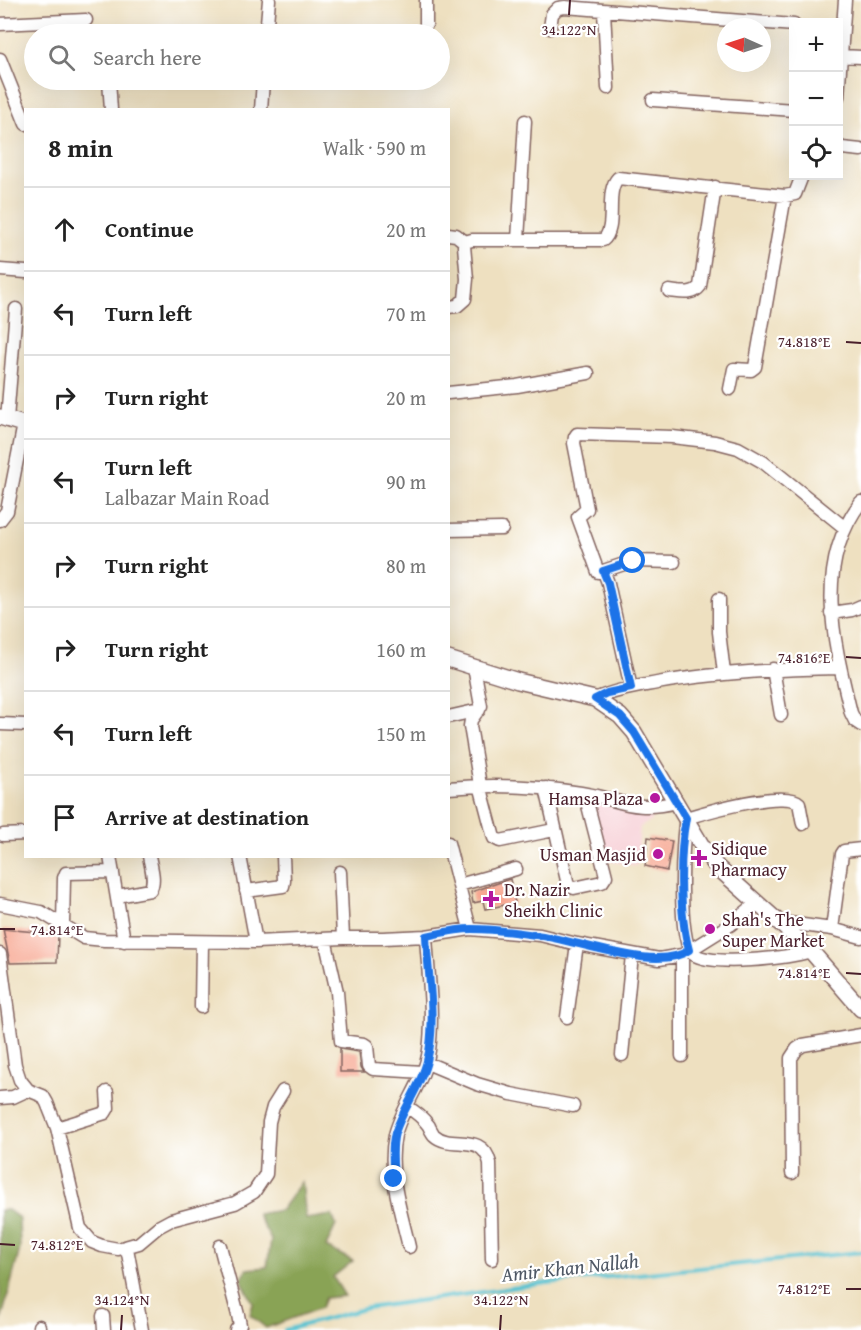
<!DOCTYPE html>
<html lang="en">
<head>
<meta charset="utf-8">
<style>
  :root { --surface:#fff; --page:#f2f2f2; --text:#222; --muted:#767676; --line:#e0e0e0 }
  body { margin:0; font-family:"Gentium Book Plus",serif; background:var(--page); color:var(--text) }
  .controls { position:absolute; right:18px; top:18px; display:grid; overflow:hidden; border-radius:0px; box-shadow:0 6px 24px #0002 }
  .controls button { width:54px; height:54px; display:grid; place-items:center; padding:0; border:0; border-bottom:2px solid var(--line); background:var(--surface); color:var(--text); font:30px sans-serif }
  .compass { position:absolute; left:717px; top:18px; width:54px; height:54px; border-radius:50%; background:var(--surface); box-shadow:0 6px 24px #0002; rotate:273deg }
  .stop { position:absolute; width:18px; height:18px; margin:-14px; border:4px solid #1a73e8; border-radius:50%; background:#fff }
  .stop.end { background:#1a73e8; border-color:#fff; box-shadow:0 2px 6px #0008 }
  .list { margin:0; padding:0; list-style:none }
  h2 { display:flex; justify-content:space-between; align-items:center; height:78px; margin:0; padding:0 24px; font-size:26px }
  h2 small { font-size:20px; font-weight:400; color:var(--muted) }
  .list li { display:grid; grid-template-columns:39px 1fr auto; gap:18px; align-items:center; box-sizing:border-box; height:84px; padding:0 24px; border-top:2px solid var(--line) }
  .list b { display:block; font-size:22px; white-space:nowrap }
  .list p { margin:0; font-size:20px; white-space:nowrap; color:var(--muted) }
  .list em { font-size:20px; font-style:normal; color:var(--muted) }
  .icon { flex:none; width:33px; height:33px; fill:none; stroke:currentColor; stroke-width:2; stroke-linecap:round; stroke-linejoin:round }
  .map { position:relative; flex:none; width:861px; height:1330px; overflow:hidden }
  .search { position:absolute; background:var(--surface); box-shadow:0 6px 24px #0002; left:24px; top:24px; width:426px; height:66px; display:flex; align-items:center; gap:15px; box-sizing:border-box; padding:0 21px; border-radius:33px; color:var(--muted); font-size:22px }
  .panel { position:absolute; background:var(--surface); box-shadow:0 6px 24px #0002; left:24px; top:108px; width:426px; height:750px; border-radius:0px }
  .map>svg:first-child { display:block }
  .built { fill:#f7cfd5 }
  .forest { fill:#89a355; stroke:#6a6140; stroke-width:1.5 }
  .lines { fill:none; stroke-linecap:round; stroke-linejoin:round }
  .stream { stroke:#58c3d2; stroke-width:4 }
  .building { fill:#f7a792 }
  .minor-casing { stroke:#83635f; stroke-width:15 }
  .major-casing { stroke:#83635f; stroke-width:18 }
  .minor { stroke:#fff; stroke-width:12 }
  .major { stroke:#fff; stroke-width:15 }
  .route { stroke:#1a73e8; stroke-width:8 }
  .ticks { fill:none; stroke:#4a1f2b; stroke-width:2 }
  .poi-dot { fill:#b5179e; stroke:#fff; stroke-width:2 }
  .labels { text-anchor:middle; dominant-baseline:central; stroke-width:4.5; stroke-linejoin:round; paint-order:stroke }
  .poi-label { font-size:18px; fill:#4a1f2b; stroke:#fff; text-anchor:start }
  .water-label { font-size:20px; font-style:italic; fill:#4f5865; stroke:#fff }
  .ticks-label { font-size:15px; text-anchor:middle; fill:#4a1f2b; stroke:#fff; stroke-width:4.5; stroke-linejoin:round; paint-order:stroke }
</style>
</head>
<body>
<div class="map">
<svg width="861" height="1330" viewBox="0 0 861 1330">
  <rect width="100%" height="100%" fill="#fff"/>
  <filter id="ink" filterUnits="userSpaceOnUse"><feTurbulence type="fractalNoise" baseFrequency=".0167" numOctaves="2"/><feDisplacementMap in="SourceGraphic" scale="12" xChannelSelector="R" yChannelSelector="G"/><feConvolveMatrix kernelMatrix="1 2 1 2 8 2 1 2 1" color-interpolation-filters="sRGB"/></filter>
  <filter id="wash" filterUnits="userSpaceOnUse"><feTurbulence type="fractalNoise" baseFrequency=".008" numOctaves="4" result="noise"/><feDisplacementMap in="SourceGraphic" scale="24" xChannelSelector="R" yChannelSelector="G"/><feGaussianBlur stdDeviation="1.35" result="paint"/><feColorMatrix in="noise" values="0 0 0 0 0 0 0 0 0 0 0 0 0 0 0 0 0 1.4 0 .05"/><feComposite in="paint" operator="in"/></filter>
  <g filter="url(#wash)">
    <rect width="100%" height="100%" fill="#eee0c0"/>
    <!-- built -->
    <path class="built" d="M592 803 651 814V821L640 827 637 866 608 861Z"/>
    <!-- forest -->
    <path class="forest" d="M302 1181 306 1219 332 1215 336 1225 326 1247 353 1261 333 1277 345 1296 325 1298 321 1308 266 1328 250 1315 253 1303 241 1279 247 1269 267 1267 271 1240 257 1214 281 1210Z
      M0 1210H8L19 1218 20 1249 0 1325Z"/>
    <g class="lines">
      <!-- stream -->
      <path class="stream" d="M285 1330 367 1308 547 1283 861 1252"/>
    </g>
    <g id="blocks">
      <!-- building -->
      <path class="building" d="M648 837 672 841 667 871 645 866Z
        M510 879 515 903 485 909 483 901 473 903 471 892Z
        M3 929 58 934 57 962 10 963Z
        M340 1049 359 1052 361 1067 364 1072H340Z"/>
    </g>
  </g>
  <g filter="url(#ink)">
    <use href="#blocks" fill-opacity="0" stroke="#83635f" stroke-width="1.5"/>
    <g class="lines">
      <defs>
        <path id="minor" d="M604 11 608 88
          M0 24 86 20
          M426 25V0
          M550 28 552 14 558 8 565 7 794 25
          M266 34 269 0
          M842 56 861 57
          M0 59 26 124
          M109 80 111 110
          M838 97 845 0
          M653 100 794 110
          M261 110 263 80
          M838 145 842 148 861 150
          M448 234 456 235 465 242
          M518 240 525 121
          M0 270 26 272
          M669 291C679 292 693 296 700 286L715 187
          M448 307 457 306 465 299 467 279 464 246 465 242 472 240H603C618 228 604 192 618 178L785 196 795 194 802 176
          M730 389 734 369 751 370 755 367 785 196
          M448 393 517 386 588 373
          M7 419 16 309
          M861 502C813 565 834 643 851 713L855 721 861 725
          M0 520 7 511 24 424
          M448 530 502 529
          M603 571 633 561 674 562
          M719 599V632L724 673
          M831 613 852 610 861 606
          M474 667 481 706 471 720 470 726 480 785 494 838 500 841 554 830
          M773 669 781 715
          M631 688 608 583 604 572H598L578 517 587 509 574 443 575 437 577 434 672 437 715 442 738 448 763 462 845 528
          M595 699C615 690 636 687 657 683 718 672 778 669 840 668
          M448 717 479 710
          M0 724 26 725
          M448 788C493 784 537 786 581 793 620 799 634 813 676 802
          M546 788 568 885 574 888 602 882 606 876 585 794
          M803 824 799 803C786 789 706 812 686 818 682 838 677 943 693 954 713 967 788 958 811 951
          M3 835 26 834
          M448 843 470 929
          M110 856 124 941
          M240 856 256 942
          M340 872 343 938
          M459 885 516 869
          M246 891 283 886 284 881 283 856
          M117 896 150 890C156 881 151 867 149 856
          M0 904 41 912 84 938 104 940 256 942 343 938H383L426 936 470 929 540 935 577 944 659 959 682 955 730 925 757 903
          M781 922 832 929 861 937
          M63 924 64 878 66 873 113 872
          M832 929 842 854 844 851 861 849
          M325 939 337 992 341 1041 364 1044 367 1046 369 1066 373 1069 423 1072
          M0 954 15 1065 20 1080 28 1090 43 1096 47 1103 57 1128 80 1228 92 1242 102 1246 118 1249 139 1243 158 1227 171 1220 235 1203 254 1192 266 1174 269 1122 273 1107 283 1091
          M201 1007 202 942
          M567 1017 577 944
          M622 1055 632 955
          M682 1056V955
          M427 1063 477 1084 511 1094 573 1106
          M0 1098 13 1097 28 1090
          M407 1107C416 1112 423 1118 429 1126 429 1127 433 1134 434 1135 451 1151 482 1131 490 1163L492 1259
          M57 1128 105 1113 108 1108 107 1092
          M792 1173 791 1058 797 1049 803 1045 861 1035
          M220 1246 238 1315 240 1325 236 1330
          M409 1247C401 1212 387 1172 395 1135 402 1106 425 1081 429 1050 434 1013 428 973 426 936
          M127 1248 142 1330
          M103 1316 104 1330
          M39 1326V1330"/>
        <path id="major" d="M0 417 26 425
          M448 659 518 681 595 699 620 716 634 732 705 851 717 867 811 951 861 1009"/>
      </defs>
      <!-- minor casing -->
      <use href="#minor" class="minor-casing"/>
      <!-- major casing -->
      <use href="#major" class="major-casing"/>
      <!-- minor -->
      <use href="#minor" class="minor"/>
      <!-- major -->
      <use href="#major" class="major"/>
    </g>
  </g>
  <g class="lines" filter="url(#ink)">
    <!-- route -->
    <path class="route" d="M394 1179C393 1164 391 1147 395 1133 403 1108 421 1086 427 1061 437 1023 428 974 426 936 441 933 457 929 472 929 493 929 515 932 536 935 574 939 658 973 689 950 679 914 679 855 686 818L634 732 620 716 595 699 607 693 631 688 608 583 603 571 633 561"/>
  </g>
  <!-- ticks -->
  <path class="ticks" d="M569 15 570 0M846 342 861 343M846 657 861 658M0 929H15M846 973 861 974M0 1244 15 1245M846 1289H861M121 1330 122 1315M500 1330 501 1315"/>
  <!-- markers -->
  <g class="poi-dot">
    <circle cx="655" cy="798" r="6"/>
    <circle cx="658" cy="854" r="6"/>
    <path d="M696 849h6v6h6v6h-6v6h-6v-6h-6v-6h6z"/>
    <path d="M488 890h6v6h6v6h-6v6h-6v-6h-6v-6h6z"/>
    <circle cx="710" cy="929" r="6"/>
  </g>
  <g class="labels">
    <!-- poi labels -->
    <g class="poi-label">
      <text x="643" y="798" text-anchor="end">Hamsa Plaza</text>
      <text x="711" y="848">Sidique<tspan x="711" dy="21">Pharmacy</tspan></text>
      <text x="646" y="854" text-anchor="end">Usman Masjid</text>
      <text x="504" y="889">Dr. Nazir<tspan x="504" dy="21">Sheikh Clinic</tspan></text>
      <text x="722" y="919">Shah's The<tspan x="722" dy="21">Super Market</tspan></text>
    </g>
    <!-- water labels -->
    <g class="water-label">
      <text transform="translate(570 1267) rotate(-6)">Amir Khan Nallah</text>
    </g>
  </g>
  <g class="ticks-label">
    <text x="569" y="35">34.122°N</text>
    <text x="804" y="347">74.818°E</text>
    <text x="804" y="663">74.816°E</text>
    <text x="57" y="935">74.814°E</text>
    <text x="804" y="978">74.814°E</text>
    <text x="57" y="1250">74.812°E</text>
    <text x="804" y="1294">74.812°E</text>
    <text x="122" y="1305">34.124°N</text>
    <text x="501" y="1305">34.122°N</text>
  </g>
</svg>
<div class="controls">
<button>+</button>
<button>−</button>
<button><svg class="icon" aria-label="locate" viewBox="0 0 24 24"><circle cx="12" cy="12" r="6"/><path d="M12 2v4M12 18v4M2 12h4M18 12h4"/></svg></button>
</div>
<svg class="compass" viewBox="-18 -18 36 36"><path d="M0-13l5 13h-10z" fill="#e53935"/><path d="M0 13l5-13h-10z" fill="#767676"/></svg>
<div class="stop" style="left:633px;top:561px"></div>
<div class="stop end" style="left:394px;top:1179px"></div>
<div class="search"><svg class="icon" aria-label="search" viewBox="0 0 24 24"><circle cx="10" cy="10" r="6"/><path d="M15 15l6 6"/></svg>Search here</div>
<section class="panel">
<h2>8 min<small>Walk · 590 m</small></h2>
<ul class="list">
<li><svg class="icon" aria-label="ahead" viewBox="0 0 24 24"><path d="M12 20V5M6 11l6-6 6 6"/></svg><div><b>Continue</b></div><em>20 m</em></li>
<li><svg class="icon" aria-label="left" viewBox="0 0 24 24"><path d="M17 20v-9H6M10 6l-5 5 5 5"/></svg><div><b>Turn left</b></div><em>70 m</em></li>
<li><svg class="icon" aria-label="right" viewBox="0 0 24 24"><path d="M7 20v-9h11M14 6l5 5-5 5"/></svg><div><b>Turn right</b></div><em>20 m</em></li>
<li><svg class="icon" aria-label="left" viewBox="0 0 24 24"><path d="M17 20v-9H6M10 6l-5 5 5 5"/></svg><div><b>Turn left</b><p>Lalbazar Main Road</p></div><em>90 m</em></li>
<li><svg class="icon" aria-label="right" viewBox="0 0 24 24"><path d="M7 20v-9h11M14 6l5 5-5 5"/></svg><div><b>Turn right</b></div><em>80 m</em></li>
<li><svg class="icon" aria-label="right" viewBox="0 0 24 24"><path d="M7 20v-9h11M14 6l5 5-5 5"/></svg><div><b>Turn right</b></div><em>160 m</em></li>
<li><svg class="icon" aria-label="left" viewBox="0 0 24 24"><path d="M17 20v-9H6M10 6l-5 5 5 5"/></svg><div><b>Turn left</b></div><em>150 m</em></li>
<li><svg class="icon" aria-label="arrive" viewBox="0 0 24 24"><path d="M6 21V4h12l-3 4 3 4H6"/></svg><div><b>Arrive at destination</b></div></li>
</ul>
</section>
</div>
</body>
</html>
